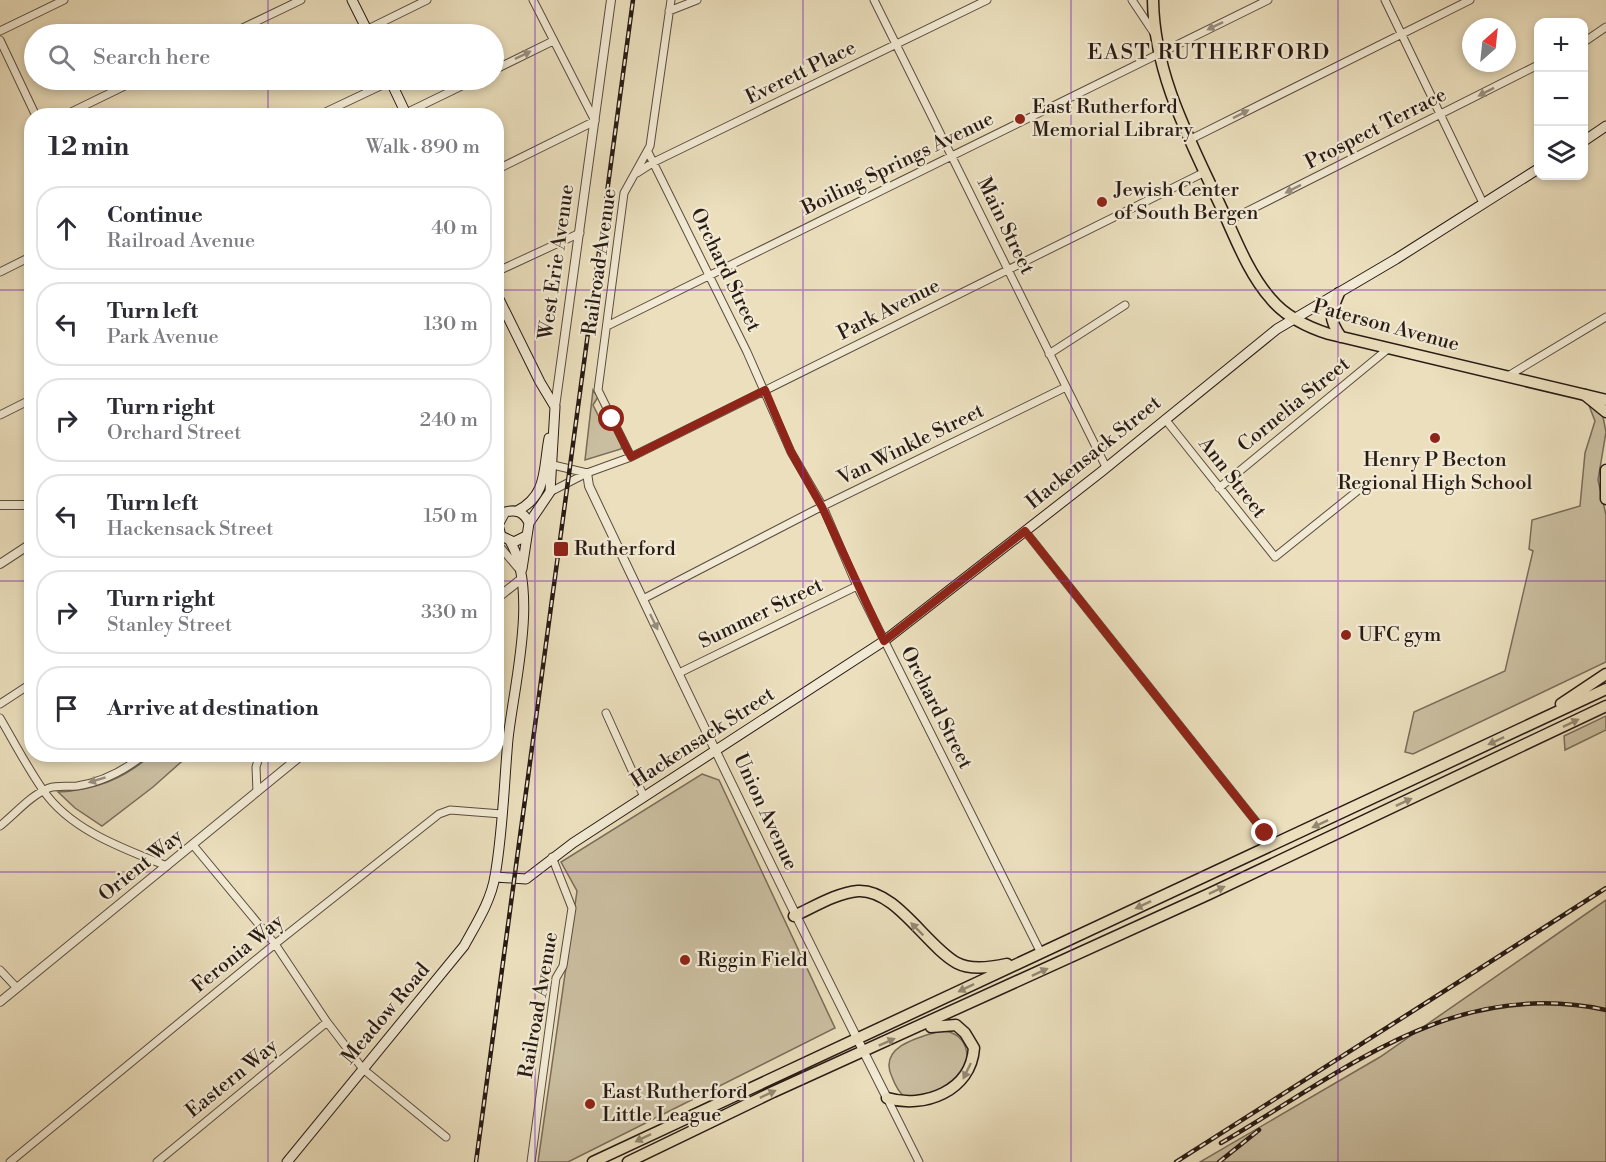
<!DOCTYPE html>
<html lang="en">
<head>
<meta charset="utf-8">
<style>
  :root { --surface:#fff; --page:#f2f2f3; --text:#2b2b33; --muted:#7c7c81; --line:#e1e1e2 }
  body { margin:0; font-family:"Libre Bodoni",serif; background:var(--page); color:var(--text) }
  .controls { position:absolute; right:18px; top:18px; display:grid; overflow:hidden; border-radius:12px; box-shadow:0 3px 9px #0003 }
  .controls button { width:54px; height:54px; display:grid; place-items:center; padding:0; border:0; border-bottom:2px solid var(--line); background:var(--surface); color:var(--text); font:30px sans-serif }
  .compass { position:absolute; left:1462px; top:18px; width:54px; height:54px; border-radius:50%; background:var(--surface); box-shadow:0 3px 9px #0003; rotate:27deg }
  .stop { position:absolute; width:18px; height:18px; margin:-14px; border:4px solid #8f2418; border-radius:50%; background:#fff }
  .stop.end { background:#8f2418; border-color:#fff; box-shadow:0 2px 6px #0008 }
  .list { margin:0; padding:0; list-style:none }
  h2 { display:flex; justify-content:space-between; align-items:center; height:78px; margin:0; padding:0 24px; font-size:26px }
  h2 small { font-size:20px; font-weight:400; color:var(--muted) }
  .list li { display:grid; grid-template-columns:39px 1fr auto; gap:18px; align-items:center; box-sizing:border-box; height:84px; margin:0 12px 12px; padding:0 12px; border:2px solid var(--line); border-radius:24px }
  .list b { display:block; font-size:22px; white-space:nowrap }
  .list p { margin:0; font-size:20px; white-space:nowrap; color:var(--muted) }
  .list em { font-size:20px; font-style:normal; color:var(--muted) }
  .icon { flex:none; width:33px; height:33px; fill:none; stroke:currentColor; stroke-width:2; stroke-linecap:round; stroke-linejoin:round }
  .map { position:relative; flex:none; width:1606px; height:1162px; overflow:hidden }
  .search { position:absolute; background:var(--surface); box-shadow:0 3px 9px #0003; left:24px; top:24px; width:480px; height:66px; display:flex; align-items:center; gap:15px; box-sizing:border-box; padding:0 21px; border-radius:33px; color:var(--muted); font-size:22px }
  .panel { position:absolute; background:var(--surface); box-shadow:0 3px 9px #0003; left:24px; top:108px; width:480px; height:654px; border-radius:24px }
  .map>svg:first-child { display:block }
  .green { fill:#cabea0; stroke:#796c5a; stroke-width:1.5 }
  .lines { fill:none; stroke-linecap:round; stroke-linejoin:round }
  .minor-casing { stroke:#594c3f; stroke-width:9 }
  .tertiary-casing { stroke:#594c3f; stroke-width:10 }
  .secondary-casing { stroke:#281b15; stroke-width:11 }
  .primary-casing { stroke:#281b15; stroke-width:13 }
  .trunk-casing { stroke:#281b15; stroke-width:13 }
  .minor { stroke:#f2ead4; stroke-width:7 }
  .tertiary { stroke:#f2ead4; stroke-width:8 }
  .secondary { stroke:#f2ead4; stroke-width:9 }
  .primary { stroke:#ebdfbd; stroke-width:10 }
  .trunk { stroke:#ebdfbd; stroke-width:10 }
  .rail-casing { stroke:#281b15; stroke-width:4.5 }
  .rail { stroke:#f2ead4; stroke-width:2; stroke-dasharray:7; stroke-linecap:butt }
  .oneway { fill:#978d7e }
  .oneway2 { fill:#938771 }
  .route { stroke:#8f2418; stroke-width:8 }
  .grid { fill:none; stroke:#7b2cbf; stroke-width:1.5; stroke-opacity:0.55 }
  .poi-dot { fill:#8f2418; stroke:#f2ead4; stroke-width:2 }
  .labels { text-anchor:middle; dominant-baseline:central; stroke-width:4.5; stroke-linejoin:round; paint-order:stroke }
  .street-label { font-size:20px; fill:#281b15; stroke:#f2ead4 }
  .poi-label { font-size:20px; fill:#281b15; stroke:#f2ead4; text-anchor:start }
  .quarter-label { font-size:22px; letter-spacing:1.5px; fill:#281b15; stroke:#f2ead4 }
</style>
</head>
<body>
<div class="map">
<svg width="1606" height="1162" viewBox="0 0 1606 1162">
  <rect width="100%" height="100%" fill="#ebdfbd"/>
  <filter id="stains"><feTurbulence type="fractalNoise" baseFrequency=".00333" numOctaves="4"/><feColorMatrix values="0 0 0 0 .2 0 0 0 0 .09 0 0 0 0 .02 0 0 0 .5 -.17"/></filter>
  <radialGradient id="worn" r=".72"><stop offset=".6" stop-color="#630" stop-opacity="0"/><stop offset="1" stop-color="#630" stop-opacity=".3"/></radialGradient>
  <!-- green -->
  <path class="green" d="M593 390 598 397 593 405 600 419H609L622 446 621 449 585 460Z
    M1588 403 1602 412 1606 432 1598 480 1606 515V662L1413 754 1405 752 1414 712 1505 671 1533 551 1529 549 1532 520 1580 506 1585 453 1595 421Z
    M1606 716V730L1565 750 1564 736Z
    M151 755H189L153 787 102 826 75 808 58 792C95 790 124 779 151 755Z
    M702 774 719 780 835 1028 568 1162H538L577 891 561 862Z
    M1606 900V1162H1200L1380 1057Z
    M940 1031C967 1030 975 1060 958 1078 948 1089 919 1097 905 1097 898 1092 895 1085 892 1077 878 1048 915 1038 940 1031Z"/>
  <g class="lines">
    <defs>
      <path id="minor" d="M874 0 1106 467
        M1132 0 1154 33
        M1385 0 1483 203
        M669 11 697 0
        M366 30 427 0
        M0 31 64 0
        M230 34 301 0
        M0 40 36 116
        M1584 42 1606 27
        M494 70 553 41
        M406 113 474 80
        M63 116 137 80
        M317 116 391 81
        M1189 140 1470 0
        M648 152 747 352 791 452 823 507 857 586 1041 953
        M496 170 595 121 533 0
        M637 173 654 162 987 0
        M1228 221 1538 65
        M0 272 32 256
        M496 272 580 233
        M607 326 1268 0
        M1049 354 1125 305
        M1508 376 1606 317
        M0 415 32 399
        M1165 419 1275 557 1361 488
        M631 457 598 390 624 193 650 146 671 0
        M553 465 587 473
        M1219 488 1389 348
        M550 492 587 473 631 457 1205 172
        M1025 531 1273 843
        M496 542 518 568
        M643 599 815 510 1066 387
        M679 673 857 586
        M0 704 32 683
        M606 713 644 797
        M0 718C14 742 27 767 43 790 70 830 124 849 167 866
        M257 792 256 767 260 754
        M0 826C15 814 31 795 49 788 58 785 67 787 77 786 103 782 124 771 145 754
        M193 845 275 944 327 1022 363 1069 446 1137
        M0 970 17 988
        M887 1098 919 1162
        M10 1162 275 944 439 814 450 810 502 814
        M157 1162 327 1022
        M531 1162 556 978 563 966 572 908 552 857"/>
      <path id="tertiary" d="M555 407 611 0
        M587 473 589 486C686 691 785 896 887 1098
        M0 505H32
        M0 564 32 543
        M496 599 520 580
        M0 1002 303 754"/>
      <path id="secondary" d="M352 0 369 34
        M390 80 407 116
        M1584 141 1606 126
        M496 293 540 382 555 407
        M517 511C548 495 543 469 549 438
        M529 523 550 492 555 407
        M522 569 529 523C524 512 516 509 505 512L498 525 501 536 514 542 526 536
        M495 877 526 879 573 843 884 641 1101 472 1277 329 1396 259 1538 169
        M287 1162 464 946C476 924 491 901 495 876 503 831 504 784 508 739 514 684 539 591 510 541"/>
      <path id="primary" d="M1153 0C1154 75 1190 140 1221 207 1235 237 1248 273 1271 299 1286 317 1307 327 1329 334L1606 400
        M1339 293C1330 314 1328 318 1341 337"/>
      <path id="trunk" d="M1585 395 1606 412
        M1606 470V499
        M1561 704 1606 674
        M794 916C814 907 836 893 858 891 896 889 926 946 957 963 970 970 993 967 1007 964
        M887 1098C924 1109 971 1091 974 1048L965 1033 956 1025 931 1027
        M593 1162 1606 689
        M628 1162 773 1092 1209 894 1606 706"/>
    </defs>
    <!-- minor casing -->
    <use href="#minor" class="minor-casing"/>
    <!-- tertiary casing -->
    <use href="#tertiary" class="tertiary-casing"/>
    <!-- secondary casing -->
    <use href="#secondary" class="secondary-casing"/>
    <!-- primary casing -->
    <use href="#primary" class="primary-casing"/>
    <!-- trunk casing -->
    <use href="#trunk" class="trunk-casing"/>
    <!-- minor -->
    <use href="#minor" class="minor"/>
    <!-- tertiary -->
    <use href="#tertiary" class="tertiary"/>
    <!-- secondary -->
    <use href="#secondary" class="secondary"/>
    <!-- primary -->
    <use href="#primary" class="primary"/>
    <!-- trunk -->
    <use href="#trunk" class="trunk"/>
    <defs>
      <path id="rail" d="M1221 1143C1345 1071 1453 977 1606 1010
        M476 1162 633 0
        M1176 1162 1606 888
        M1219 1162 1259 1130"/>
    </defs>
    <!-- rail casing -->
    <use href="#rail" class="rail-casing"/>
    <!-- rail -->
    <use href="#rail" class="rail"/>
  </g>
  <!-- one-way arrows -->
  <defs><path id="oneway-solid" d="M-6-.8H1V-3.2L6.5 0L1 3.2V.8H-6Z" transform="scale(1.5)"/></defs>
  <g class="oneway">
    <use href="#oneway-solid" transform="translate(1215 26) rotate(154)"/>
    <use href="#oneway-solid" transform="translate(523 55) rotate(-26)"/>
    <use href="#oneway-solid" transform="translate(1486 92) rotate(153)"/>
    <use href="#oneway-solid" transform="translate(1241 114) rotate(-27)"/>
    <use href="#oneway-solid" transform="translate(1293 189) rotate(153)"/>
    <use href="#oneway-solid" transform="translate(654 622) rotate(64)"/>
    <use href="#oneway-solid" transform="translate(97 780) rotate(163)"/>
  </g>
  <g class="oneway2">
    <use href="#oneway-solid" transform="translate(1571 723) rotate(-26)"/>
    <use href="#oneway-solid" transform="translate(1496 741) rotate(155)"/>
    <use href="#oneway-solid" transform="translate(1404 802) rotate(-25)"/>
    <use href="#oneway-solid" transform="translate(1320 824) rotate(155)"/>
    <use href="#oneway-solid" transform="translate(1217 890) rotate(-25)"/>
    <use href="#oneway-solid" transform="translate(1143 905) rotate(155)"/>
    <use href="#oneway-solid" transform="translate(917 929) rotate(-135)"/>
    <use href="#oneway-solid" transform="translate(1040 972) rotate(-25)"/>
    <use href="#oneway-solid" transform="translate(966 988) rotate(154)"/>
    <use href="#oneway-solid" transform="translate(887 1042) rotate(-24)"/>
    <use href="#oneway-solid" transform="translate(967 1071) rotate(116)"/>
    <use href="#oneway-solid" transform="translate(768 1094) rotate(-25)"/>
    <use href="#oneway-solid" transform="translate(643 1138) rotate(154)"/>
  </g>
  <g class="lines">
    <!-- route -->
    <path class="route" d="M612 419 631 457 765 390 791 452 822 507 884 641 1025 531 1265 833"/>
  </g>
  <!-- grid -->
  <path class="grid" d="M268 0V34M535 0V1162M803 0V1162M1071 0V1162M1338 0V1162M268 80V116M0 290H32M496 290H1606M0 581H32M496 581H1606M268 754V1162M0 872H1606"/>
  <!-- markers -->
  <g class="poi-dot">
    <circle cx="1020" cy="119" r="6"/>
    <circle cx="1102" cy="202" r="6"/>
    <circle cx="1435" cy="438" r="6"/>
    <rect x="553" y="541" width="16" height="16" rx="3"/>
    <circle cx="1346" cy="635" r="6"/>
    <circle cx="685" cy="960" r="6"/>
    <circle cx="590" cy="1104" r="6"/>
  </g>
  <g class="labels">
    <!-- street labels -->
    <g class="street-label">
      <text transform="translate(801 73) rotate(-26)">Everett Place</text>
      <text transform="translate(1376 129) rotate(-27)">Prospect Terrace</text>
      <text transform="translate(898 164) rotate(-26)">Boiling Springs Avenue</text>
      <text transform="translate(1005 226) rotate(64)">Main Street</text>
      <text transform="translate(557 262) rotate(-82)">West Erie Avenue</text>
      <text transform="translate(600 262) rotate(-82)">Railroad Avenue</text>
      <text transform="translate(725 270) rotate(64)">Orchard Street</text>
      <text transform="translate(889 310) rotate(-27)">Park Avenue</text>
      <text transform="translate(1386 326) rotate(15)">Paterson Avenue</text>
      <text transform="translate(1294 405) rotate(-39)">Cornelia Street</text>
      <text transform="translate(911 445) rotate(-26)">Van Winkle Street</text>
      <text transform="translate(1094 453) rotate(-39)">Hackensack Street</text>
      <text transform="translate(1232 478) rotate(52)">Ann Street</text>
      <text transform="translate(761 614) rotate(-26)">Summer Street</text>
      <text transform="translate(936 708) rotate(63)">Orchard Street</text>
      <text transform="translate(703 738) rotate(-33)">Hackensack Street</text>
      <text transform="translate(765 812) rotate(65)">Union Avenue</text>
      <text transform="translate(141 866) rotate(-39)">Orient Way</text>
      <text transform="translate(238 954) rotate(-39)">Feronia Way</text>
      <text transform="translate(539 1005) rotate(-80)">Railroad Avenue</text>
      <text transform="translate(386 1014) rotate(-50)">Meadow Road</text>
      <text transform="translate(232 1079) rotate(-39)">Eastern Way</text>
    </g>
    <!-- poi labels -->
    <g class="poi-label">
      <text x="1032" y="107">East Rutherford<tspan x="1032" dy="23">Memorial Library</tspan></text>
      <text x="1114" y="190">Jewish Center<tspan x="1114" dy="23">of South Bergen</tspan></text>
      <text x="1435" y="460" text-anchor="middle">Henry P Becton<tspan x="1435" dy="23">Regional High School</tspan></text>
      <text x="574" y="549">Rutherford</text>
      <text x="1358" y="635">UFC gym</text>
      <text x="697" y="960">Riggin Field</text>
      <text x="602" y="1092">East Rutherford<tspan x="602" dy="23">Little League</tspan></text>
    </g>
    <!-- quarter labels -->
    <g class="quarter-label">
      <text x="1209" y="52">EAST RUTHERFORD</text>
    </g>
  </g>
  <rect width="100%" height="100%" filter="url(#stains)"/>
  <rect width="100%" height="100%" fill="url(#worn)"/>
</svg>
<div class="controls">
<button>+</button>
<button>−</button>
<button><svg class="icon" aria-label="layers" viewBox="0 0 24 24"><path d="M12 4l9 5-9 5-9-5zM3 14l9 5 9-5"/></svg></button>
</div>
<svg class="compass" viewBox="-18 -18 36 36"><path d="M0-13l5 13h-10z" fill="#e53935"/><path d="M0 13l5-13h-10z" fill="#7c7c81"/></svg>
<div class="stop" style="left:612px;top:419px"></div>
<div class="stop end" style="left:1265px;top:833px"></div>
<div class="search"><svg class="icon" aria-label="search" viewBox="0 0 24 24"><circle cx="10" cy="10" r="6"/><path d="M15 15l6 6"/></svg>Search here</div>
<section class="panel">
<h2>12 min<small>Walk · 890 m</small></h2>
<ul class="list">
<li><svg class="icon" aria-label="ahead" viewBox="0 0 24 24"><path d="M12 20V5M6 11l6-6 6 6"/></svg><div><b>Continue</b><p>Railroad Avenue</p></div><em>40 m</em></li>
<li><svg class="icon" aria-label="left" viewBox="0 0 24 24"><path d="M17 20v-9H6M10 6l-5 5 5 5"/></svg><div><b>Turn left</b><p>Park Avenue</p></div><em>130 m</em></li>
<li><svg class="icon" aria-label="right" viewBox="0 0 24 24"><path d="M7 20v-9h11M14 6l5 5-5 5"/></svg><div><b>Turn right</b><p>Orchard Street</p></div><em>240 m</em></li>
<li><svg class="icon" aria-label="left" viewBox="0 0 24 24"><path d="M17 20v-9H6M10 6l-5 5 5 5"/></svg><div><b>Turn left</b><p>Hackensack Street</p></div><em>150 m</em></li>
<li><svg class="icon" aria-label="right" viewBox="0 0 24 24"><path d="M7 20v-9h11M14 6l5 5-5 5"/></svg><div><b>Turn right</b><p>Stanley Street</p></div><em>330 m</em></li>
<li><svg class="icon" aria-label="arrive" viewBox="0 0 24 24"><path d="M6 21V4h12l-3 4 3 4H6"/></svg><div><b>Arrive at destination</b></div></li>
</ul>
</section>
</div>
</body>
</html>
